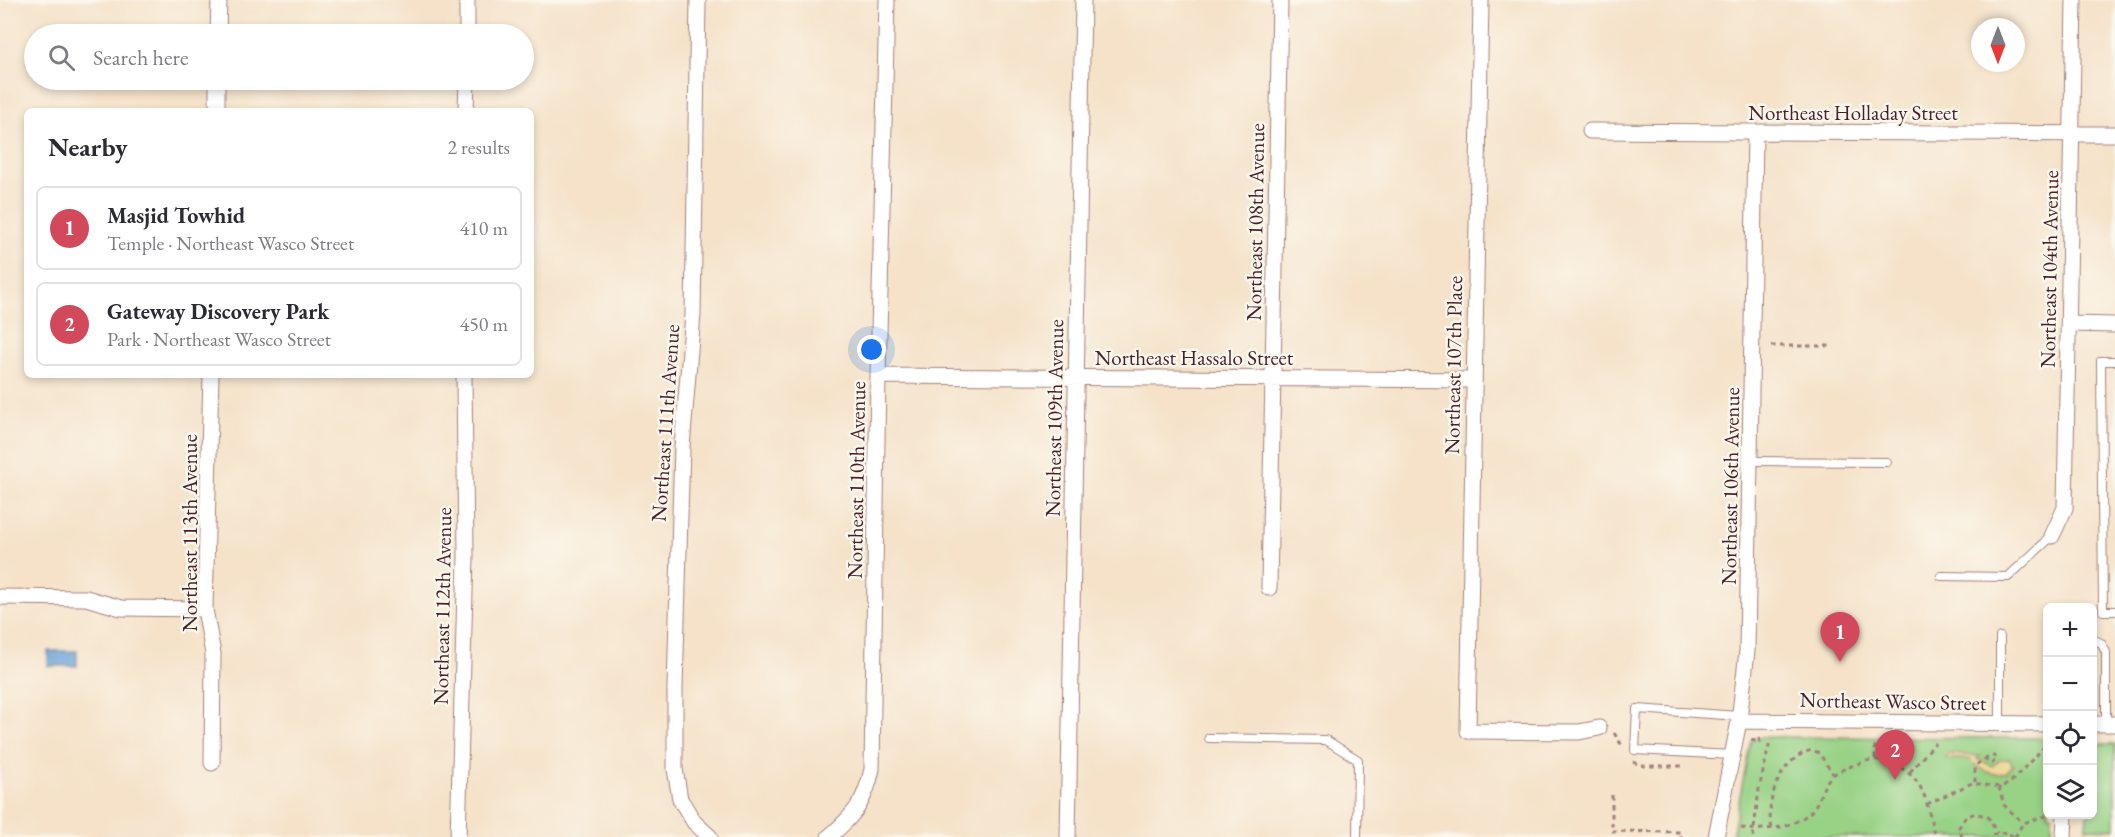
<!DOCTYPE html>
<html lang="en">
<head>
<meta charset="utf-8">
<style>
  :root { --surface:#fff; --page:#f2f2f3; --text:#2b2b33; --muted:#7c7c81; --line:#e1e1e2; --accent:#d1495b }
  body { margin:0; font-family:"EB Garamond",serif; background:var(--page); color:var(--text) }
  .controls { position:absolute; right:18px; bottom:18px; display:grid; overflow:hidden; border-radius:9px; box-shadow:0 3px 9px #0003 }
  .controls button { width:54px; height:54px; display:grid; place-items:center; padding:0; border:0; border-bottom:2px solid var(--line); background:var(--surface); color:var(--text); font:30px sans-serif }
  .compass { position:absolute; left:1971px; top:18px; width:54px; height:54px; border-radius:50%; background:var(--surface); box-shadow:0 3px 9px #0003; rotate:180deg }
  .you { position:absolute; left:872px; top:350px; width:21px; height:21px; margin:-15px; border:4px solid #fff; border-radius:50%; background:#1a73e8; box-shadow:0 0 0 9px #1a73e833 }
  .badge { display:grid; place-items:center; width:39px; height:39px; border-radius:50%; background:var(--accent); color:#fff; font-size:20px; font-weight:700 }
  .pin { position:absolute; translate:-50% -50px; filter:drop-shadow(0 2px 3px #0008) }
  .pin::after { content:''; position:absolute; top:32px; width:21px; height:18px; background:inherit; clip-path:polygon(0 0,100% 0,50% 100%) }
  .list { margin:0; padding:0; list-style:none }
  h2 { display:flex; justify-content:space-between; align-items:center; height:78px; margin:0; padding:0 24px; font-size:26px }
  h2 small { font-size:20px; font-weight:400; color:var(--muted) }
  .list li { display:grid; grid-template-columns:39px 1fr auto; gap:18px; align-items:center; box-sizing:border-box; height:84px; margin:0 12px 12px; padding:0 12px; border:2px solid var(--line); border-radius:9px }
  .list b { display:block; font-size:22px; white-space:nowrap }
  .list p { margin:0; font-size:20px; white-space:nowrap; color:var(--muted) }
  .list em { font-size:20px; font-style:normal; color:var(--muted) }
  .icon { flex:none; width:33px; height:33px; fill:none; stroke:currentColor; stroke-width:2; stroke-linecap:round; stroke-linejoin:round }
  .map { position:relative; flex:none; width:2115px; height:837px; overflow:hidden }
  .search { position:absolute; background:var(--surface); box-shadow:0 3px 9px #0003; left:24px; top:24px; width:510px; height:66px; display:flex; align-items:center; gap:15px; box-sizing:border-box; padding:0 21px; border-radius:33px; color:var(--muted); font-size:22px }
  .panel { position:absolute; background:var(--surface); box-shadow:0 3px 9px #0003; left:24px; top:108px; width:510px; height:270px; border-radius:9px }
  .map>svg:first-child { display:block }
  .green { fill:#97d285; stroke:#707858; stroke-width:1.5 }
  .sand { fill:#eeda9e; stroke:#9c7c64; stroke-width:1.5 }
  .water { fill:#65a1d6; stroke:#586080; stroke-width:1.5 }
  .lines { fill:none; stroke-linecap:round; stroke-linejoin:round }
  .lane-casing { stroke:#a0807a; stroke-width:10 }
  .street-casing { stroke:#a0807a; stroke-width:17 }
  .path { stroke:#a0807a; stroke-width:3; stroke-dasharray:4.5 4.5; stroke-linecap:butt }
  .lane { stroke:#fff; stroke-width:8 }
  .street { stroke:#fff; stroke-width:15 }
  .labels { text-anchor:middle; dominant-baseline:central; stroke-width:5; stroke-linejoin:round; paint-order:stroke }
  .street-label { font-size:21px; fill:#4a1f2b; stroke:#fbf7ec }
</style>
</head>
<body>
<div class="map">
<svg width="2115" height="837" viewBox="0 0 2115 837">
  <rect width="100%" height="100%" fill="#fbf7ec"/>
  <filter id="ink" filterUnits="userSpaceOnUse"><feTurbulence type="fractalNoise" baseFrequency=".0167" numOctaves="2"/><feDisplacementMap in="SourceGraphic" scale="12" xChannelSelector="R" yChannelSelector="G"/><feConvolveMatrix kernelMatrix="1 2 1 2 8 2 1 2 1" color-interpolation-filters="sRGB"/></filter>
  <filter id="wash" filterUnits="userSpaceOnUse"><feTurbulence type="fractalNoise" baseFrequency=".008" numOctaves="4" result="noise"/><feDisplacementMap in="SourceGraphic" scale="24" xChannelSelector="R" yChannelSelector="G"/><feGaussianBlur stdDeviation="1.35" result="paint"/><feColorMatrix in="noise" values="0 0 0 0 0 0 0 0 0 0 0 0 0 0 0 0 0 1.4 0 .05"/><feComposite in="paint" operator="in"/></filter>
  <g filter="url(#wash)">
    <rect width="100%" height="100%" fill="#f5e2c9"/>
    <!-- green -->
    <path class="green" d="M1762 737 2047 738 2048 814 2052 815V837H1732L1751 740Z
      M2093 744H2115V829L2086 828 2087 815 2092 814Z"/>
    <!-- sand -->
    <path class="sand" d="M1948 754 1980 756 1977 759 1992 766 2000 760 2009 759 2013 765 2007 772C1990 778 1981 769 1969 759H1946Z"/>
    <!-- water -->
    <path class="water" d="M48 651H77V666H48Z"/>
  </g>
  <g filter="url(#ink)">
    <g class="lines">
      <defs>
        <path id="lane" d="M2115 361H2101L2103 611H2115
          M1751 461 1887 462
          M1941 576 2008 577 2052 536
          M2000 637V723
          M2092 639 2101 643 2106 652V724
          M1209 738 1326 740 1358 760 1357 837
          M1732 755 1635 750 1637 709 1739 716"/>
        <path id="street" d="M698 0 693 314 682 447 675 688V769L680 799 694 822 710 837
          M1481 0 1468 731 1579 732 1599 728
          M218 34 219 0
          M467 34V0
          M217 111V80
          M466 111 467 80
          M1590 131 2115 134
          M2069 324 2115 325
          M211 375 205 609 213 654 212 763
          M878 376 1474 380
          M2052 536 2065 508 2074 0
          M1269 588 1280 0
          M0 597 86 598 121 608 205 609
          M1739 721 2048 724
          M2092 724H2115
          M458 837 466 556 464 375
          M829 837C854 815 865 803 872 769L878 376 887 0
          M1068 837 1083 0
          M1716 837 1739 721 1747 651 1755 133
          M2064 837 2065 814"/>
      </defs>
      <!-- lane casing -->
      <use href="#lane" class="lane-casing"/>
      <!-- street casing -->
      <use href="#street" class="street-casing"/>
      <!-- path -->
      <path class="path" d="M1771 346H1834
        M1614 733 1623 747
        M1751 740 1760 742 1759 738
        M1875 759V743
        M1633 762 1644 766H1686
        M1910 772 1935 743
        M1975 782V766C1981 761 1986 757 1994 756L1997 759 1991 764 1984 759
        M1999 787 2004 805 2023 823
        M1612 795V831L1681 832V837
        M1927 804 1972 783 1999 787 2009 784 2044 747 2045 740
        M1741 828C1764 831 1788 829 1807 815 1820 806 1820 787 1831 777 1839 769 1850 767 1860 763 1873 758 1883 759 1895 765 1928 780 1926 806 1935 837
        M1772 828C1764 800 1782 757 1812 750L1819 753 1833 774
        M1992 835 2006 832 2014 837
        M1753 837 1759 789 1770 742
        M1962 837 1959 827 1965 818 1975 813 1988 817 1997 833
        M2015 837 2023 823 2046 816"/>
      <!-- lane -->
      <use href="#lane" class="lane"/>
      <!-- street -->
      <use href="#street" class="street"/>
    </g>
  </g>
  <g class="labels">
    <!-- street labels -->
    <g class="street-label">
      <text x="1853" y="112">Northeast Holladay Street</text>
      <text transform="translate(1255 222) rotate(-89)">Northeast 108th Avenue</text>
      <text transform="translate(2049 269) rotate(-89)">Northeast 104th Avenue</text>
      <text x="1194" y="357">Northeast Hassalo Street</text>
      <text transform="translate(1453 365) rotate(-89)">Northeast 107th Place</text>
      <text transform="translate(1054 418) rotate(-89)">Northeast 109th Avenue</text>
      <text transform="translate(665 423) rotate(-86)">Northeast 111th Avenue</text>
      <text transform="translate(856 480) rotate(-89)">Northeast 110th Avenue</text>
      <text transform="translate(1730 486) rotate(-89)">Northeast 106th Avenue</text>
      <text transform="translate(189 533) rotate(-90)">Northeast 113th Avenue</text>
      <text transform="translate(442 606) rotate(-89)">Northeast 112th Avenue</text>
      <text transform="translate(1893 701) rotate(1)">Northeast Wasco Street</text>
    </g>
  </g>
</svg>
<div class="controls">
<button>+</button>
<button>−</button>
<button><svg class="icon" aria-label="locate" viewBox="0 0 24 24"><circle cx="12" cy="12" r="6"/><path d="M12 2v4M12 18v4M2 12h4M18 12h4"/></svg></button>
<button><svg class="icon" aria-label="layers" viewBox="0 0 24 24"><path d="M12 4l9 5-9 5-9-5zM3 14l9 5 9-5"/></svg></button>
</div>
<svg class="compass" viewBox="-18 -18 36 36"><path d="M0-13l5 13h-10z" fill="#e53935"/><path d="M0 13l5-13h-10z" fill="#7c7c81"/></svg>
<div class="you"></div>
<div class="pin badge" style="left:1840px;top:662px">1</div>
<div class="pin badge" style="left:1895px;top:780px">2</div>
<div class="search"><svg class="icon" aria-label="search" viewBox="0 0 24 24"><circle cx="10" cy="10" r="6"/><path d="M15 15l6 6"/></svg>Search here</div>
<section class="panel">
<h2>Nearby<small>2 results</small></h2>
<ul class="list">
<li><span class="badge">1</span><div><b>Masjid Towhid</b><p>Temple · Northeast Wasco Street</p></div><em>410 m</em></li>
<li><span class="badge">2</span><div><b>Gateway Discovery Park</b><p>Park · Northeast Wasco Street</p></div><em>450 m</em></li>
</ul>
</section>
</div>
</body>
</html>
